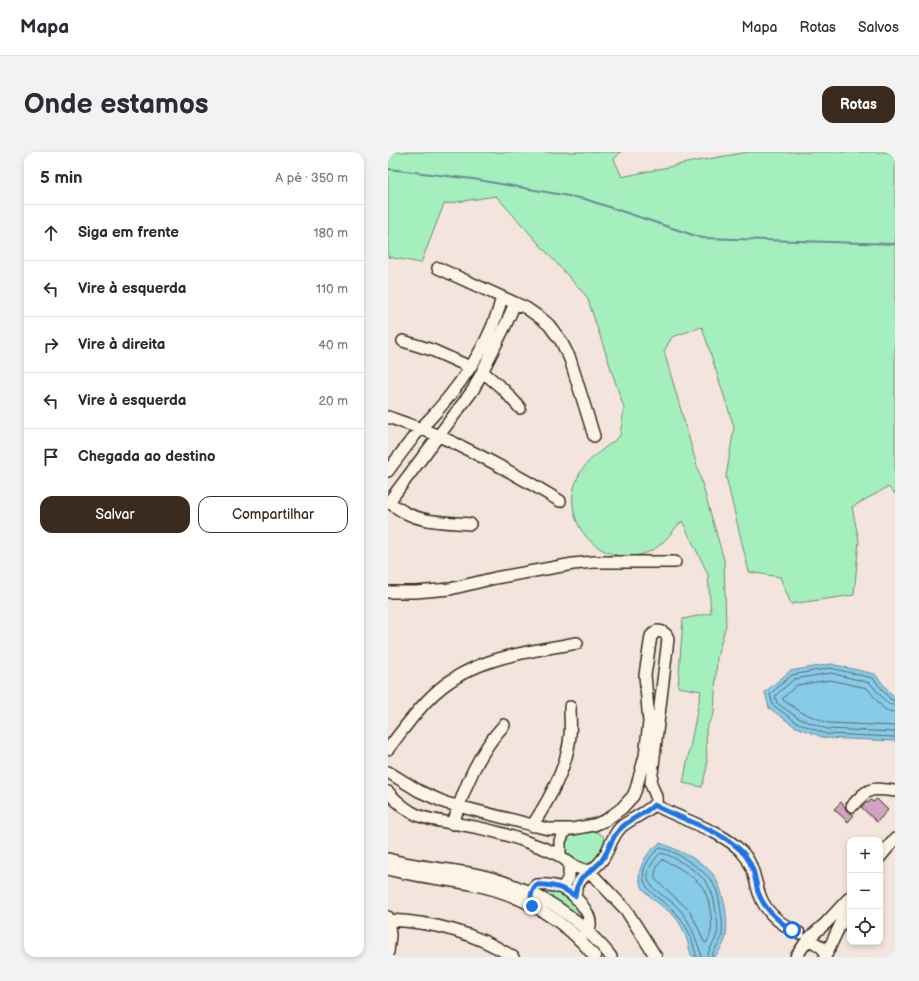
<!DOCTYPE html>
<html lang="pt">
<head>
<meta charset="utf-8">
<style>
  :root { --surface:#fff; --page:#f2f2f3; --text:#2b2b33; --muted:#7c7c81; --line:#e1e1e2; --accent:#3b2a1e }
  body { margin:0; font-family:"Balsamiq Sans",sans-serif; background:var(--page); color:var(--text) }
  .controls { position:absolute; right:12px; bottom:12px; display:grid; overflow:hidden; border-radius:8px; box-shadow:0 2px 6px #0003 }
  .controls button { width:36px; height:36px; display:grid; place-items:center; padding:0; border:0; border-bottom:1px solid var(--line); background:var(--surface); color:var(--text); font:20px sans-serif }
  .stop { position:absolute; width:12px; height:12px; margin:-9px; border:3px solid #1a73e8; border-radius:50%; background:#fff }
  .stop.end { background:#1a73e8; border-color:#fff; box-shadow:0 1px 4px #0008 }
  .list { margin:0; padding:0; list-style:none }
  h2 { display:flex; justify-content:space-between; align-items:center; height:52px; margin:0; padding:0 16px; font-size:17px }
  h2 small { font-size:13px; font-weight:400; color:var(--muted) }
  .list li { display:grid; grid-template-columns:26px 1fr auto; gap:12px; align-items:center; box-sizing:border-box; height:56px; padding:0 16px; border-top:1px solid var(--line) }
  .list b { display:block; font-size:15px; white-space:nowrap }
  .list em { font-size:13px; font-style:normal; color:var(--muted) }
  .actions { display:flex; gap:8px; padding:12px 16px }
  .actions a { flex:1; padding:9px 0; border:1px solid var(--accent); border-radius:12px; text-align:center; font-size:14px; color:var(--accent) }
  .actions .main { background:var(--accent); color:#fff }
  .icon { flex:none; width:22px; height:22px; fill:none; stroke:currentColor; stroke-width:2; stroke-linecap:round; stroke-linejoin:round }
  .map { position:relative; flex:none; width:507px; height:805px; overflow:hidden; border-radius:12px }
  header { display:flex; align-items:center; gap:24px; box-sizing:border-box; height:56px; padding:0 20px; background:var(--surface); border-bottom:1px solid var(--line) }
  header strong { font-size:19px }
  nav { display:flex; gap:22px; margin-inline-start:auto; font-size:14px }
  .intro { display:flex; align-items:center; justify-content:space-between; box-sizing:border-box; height:96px; padding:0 24px }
  h1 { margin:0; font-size:28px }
  .button { padding:10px 18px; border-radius:12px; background:var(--accent); color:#fff; font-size:14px; font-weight:700 }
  main { display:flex; gap:24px; padding:0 24px }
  aside { flex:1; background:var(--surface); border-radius:12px; box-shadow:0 2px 6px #0003 }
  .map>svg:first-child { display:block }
  .green { fill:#a5eebd; stroke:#708c6e }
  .water { fill:#87cbe8; stroke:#698b97 }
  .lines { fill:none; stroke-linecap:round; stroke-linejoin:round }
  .shore { stroke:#596a6f; stroke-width:1 }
  .stream { stroke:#698b97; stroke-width:2 }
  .building { fill:#d1a2c2; stroke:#3b2a1e }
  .minor-casing { stroke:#3b2a1e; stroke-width:14 }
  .minor { stroke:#fcf5e5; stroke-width:11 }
  .route { stroke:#1a73e8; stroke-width:5 }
</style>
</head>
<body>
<header>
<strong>Mapa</strong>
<nav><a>Mapa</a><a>Rotas</a><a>Salvos</a></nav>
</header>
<div class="intro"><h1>Onde estamos</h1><a class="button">Rotas</a></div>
<main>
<aside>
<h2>5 min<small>A pé · 350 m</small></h2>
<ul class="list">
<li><svg class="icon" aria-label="ahead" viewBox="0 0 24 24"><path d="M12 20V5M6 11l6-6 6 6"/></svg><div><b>Siga em frente</b></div><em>180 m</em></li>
<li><svg class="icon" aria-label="left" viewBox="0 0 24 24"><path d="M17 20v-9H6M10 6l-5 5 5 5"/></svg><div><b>Vire à esquerda</b></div><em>110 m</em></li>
<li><svg class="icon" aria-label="right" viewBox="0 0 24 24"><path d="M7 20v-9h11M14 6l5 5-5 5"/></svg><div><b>Vire à direita</b></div><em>40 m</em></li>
<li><svg class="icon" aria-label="left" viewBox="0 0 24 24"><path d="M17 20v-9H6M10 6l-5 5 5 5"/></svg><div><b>Vire à esquerda</b></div><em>20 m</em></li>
<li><svg class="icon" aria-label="arrive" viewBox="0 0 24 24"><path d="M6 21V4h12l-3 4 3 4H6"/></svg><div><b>Chegada ao destino</b></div></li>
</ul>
<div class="actions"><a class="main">Salvar</a><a>Compartilhar</a></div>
</aside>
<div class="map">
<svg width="507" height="805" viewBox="0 0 507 805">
  <rect width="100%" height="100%" fill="#f3e4de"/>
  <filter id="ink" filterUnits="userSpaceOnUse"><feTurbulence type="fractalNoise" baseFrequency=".025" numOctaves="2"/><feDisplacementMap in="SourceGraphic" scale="8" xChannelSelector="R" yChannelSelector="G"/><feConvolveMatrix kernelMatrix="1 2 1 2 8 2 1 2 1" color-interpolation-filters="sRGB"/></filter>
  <g filter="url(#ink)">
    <!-- green -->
    <path class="green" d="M0 0H233L226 7 234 25 303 10 360 0H507V342L500 335 464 355 471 389 466 443 403 452 392 425 361 420 338 325 346 275 314 175 284 185 276 199 336 408 338 473 329 505 326 561 318 577 319 615 314 635 295 631 313 539 290 535 295 467 323 461 320 422 294 369C282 381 275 395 258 401 210 418 167 365 192 321 201 305 219 295 232 284L236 256 199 145 108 44 56 52 33 111 0 105Z
      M206 678 215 684C221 697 208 712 195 715L174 701V697L181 681Z
      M152 737 172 739 192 756 199 775 146 738Z"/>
    <!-- water -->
    <path class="water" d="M443 512 487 522 507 547V589L437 586 406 574 381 556 377 540 402 519Z
      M272 691C288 697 313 708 324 721 335 735 341 766 338 783 337 791 332 798 327 805H306L303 803C300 790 296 776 288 766 274 751 243 739 253 715 258 703 262 698 272 691Z"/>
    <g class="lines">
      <!-- shore -->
      <path class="shore" d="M507 549 502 547 485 526 442 516 404 523 382 542 385 553 408 570 438 582 507 585
        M507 554 499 551 482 531 443 521 406 527 387 544 389 551 410 566 439 577 507 580
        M507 560 500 559 495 556 479 536 442 528 409 533 395 546V548L413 560 440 571 507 574
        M275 708C282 711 288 714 294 718 316 732 319 738 323 764 324 773 324 783 318 791L316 790 309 773 301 758 267 727C266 720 270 711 275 708Z
        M308 805C307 793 299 773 290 763 278 749 248 738 257 715 261 706 265 701 272 696 283 698 291 703 300 709 323 724 330 732 333 761 334 768 335 776 334 783 333 791 325 797 324 805
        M313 805C313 801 312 799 311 796 305 779 300 764 285 751 278 745 264 738 260 728 258 719 266 706 273 701 282 703 290 708 298 713 319 727 325 735 328 761 329 767 331 776 329 782 327 791 320 797 319 805"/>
      <!-- stream -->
      <path class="stream" d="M0 17 85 27 197 47 314 86 507 92"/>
    </g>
    <!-- building -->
    <path class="building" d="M489 647 500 658 489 670 473 655 479 650 480 651 483 648 485 650Z
      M453 650 457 655 459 659 466 663 460 670 446 657Z"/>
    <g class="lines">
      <defs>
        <path id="minor" d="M50 116 138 156 154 167 161 173 173 189 182 207 206 284
          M15 189 44 198 82 215
          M95 220 115 237 132 256
          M0 265C17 271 35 277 51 284 93 303 133 325 172 349
          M0 319C10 305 21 291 31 278 37 272 43 266 48 260 77 227 104 187 114 145
          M0 350C5 353 11 357 16 360 36 371 60 370 82 372
          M0 351 85 238 118 172 127 151
          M0 440H28L62 437 107 426 185 412 205 410H287
          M0 597C15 578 29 557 47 541 86 505 139 500 189 491
          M0 620 31 639 58 651 160 677H184L206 673 218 668 234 656 245 644 248 637 257 604 261 570 257 523 263 484 269 479C275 479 279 482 280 487L263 630C263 637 270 642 268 650 263 659 242 667 233 675 224 684 222 695 216 705 207 721 189 721 187 744
          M0 640C26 669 41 667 76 673 99 677 122 683 144 692 153 695 164 699 172 704 182 711 188 717 201 719L238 758 268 805
          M267 653C292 667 334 679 353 699 365 711 366 725 371 741 377 760 393 773 411 781
          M464 654C481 635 482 636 507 639
          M65 672C76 636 90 601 116 573
          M144 674C161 648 180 614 182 583 183 574 182 564 182 555
          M172 704V689L178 677
          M492 705 507 687
          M0 707C27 715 54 716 81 721 127 730 167 748 200 780 208 788 217 796 223 805
          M0 717C28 725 58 727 87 733 133 742 178 768 207 805
          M175 736 181 725V712
          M143 746 145 736 148 733C158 732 167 733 176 737 188 742 214 772 196 782
          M0 765 2 783 0 800
          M1 768C45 770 88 781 125 805
          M420 787 432 794 439 801
          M408 805 420 787 438 771 462 745
          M437 805 462 752"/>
      </defs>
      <!-- minor casing -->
      <use href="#minor" class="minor-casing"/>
      <!-- minor -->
      <use href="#minor" class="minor"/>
    </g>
  </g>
  <g class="lines" filter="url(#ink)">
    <!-- route -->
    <path class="route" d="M144 754C142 747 143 739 148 733 163 732 175 735 187 744 189 721 207 721 216 705 222 695 224 684 233 676 243 666 257 662 266 653 294 668 337 679 357 703 366 714 367 727 370 740 376 757 390 769 404 778"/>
  </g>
</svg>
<div class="controls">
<button>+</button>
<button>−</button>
<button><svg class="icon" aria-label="locate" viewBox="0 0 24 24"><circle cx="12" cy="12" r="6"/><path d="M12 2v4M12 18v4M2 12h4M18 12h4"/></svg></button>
</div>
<div class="stop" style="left:404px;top:778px"></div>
<div class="stop end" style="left:144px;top:754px"></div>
</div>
</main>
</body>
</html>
